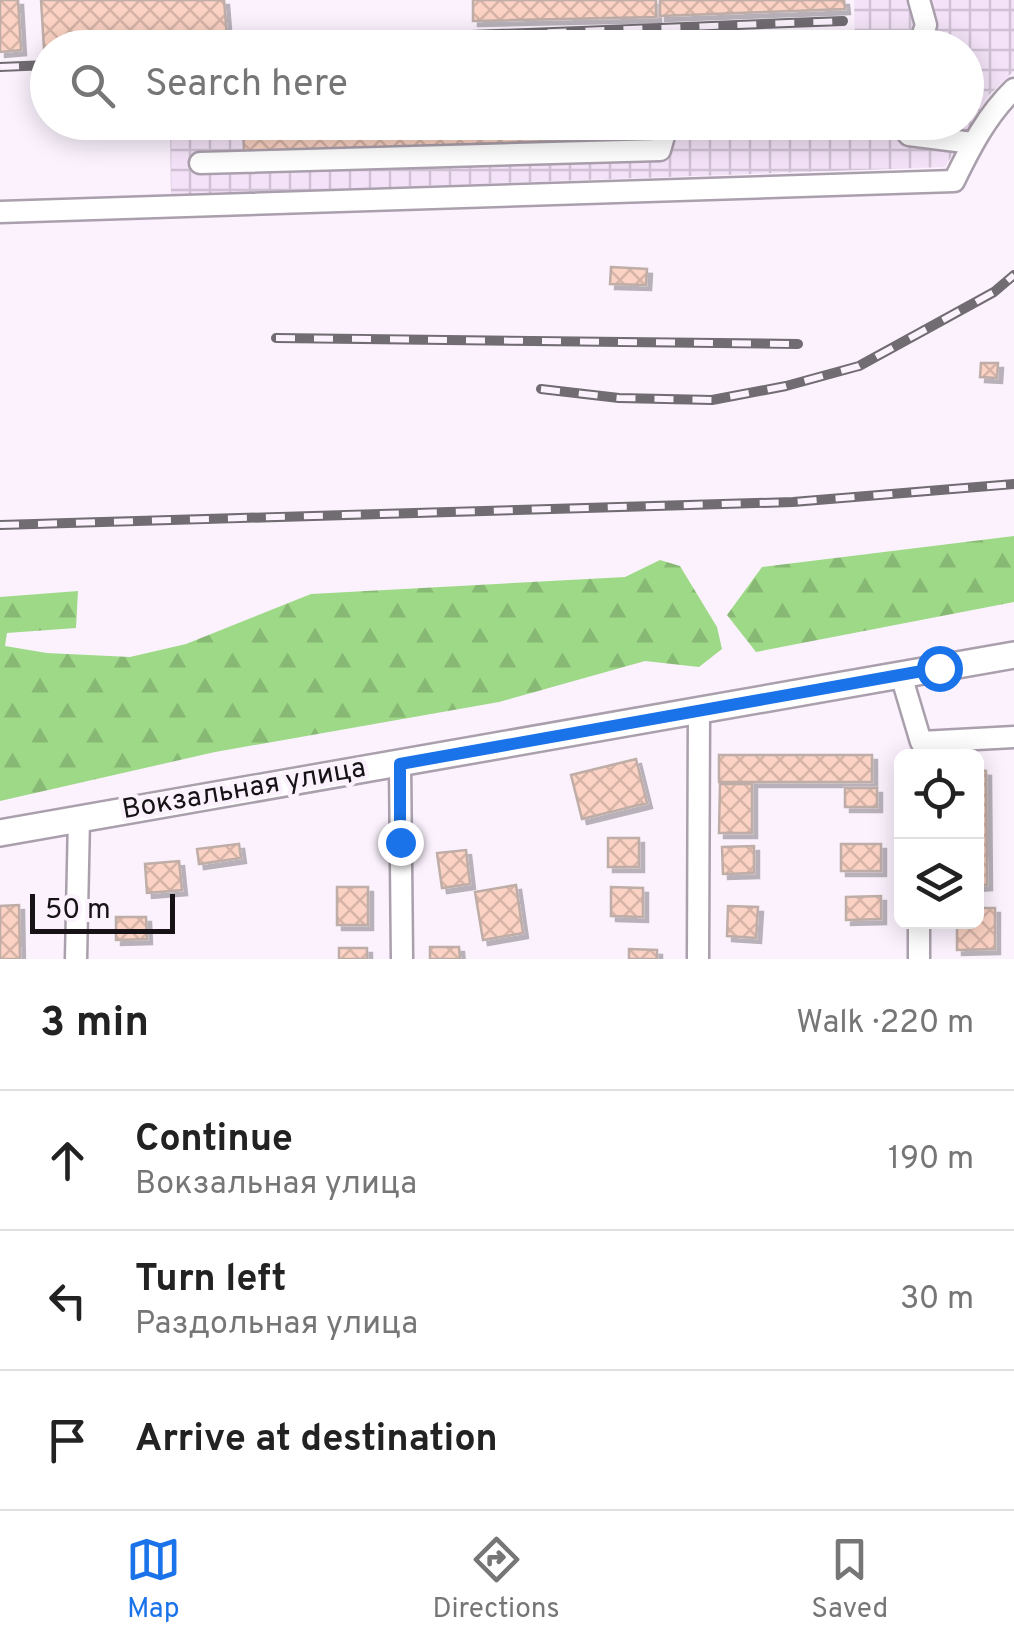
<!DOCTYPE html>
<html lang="en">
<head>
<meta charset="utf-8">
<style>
  :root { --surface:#fff; --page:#f2f2f2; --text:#222; --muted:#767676; --line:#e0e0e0; --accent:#1a73e8 }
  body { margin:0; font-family:Overpass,sans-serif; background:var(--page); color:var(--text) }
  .controls { position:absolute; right:30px; bottom:30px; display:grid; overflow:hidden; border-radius:15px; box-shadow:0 5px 25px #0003 }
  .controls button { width:90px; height:90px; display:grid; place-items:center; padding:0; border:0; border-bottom:2px solid var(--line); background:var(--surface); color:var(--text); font:50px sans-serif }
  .scale { position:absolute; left:30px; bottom:25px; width:145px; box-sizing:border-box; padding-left:10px; border:5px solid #161216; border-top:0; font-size:28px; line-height:35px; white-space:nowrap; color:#161216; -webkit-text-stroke:8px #fbf2fd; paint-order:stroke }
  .stop { position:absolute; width:30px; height:30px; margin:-22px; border:8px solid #1a73e8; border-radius:50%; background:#fff }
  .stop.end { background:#1a73e8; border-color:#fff; box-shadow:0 2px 10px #0008 }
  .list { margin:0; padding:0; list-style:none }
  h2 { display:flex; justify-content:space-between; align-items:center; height:130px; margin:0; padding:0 40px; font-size:42px }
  h2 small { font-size:32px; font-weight:400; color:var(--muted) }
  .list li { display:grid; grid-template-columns:65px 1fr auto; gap:30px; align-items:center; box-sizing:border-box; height:140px; padding:0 40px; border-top:2px solid var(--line) }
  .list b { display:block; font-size:38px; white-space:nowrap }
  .list p { margin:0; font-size:32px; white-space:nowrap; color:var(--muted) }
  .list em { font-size:32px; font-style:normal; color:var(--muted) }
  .icon { flex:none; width:55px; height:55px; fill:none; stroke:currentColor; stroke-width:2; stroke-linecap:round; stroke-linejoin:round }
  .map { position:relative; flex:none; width:1014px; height:959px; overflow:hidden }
  .search { position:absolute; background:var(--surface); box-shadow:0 5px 25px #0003; left:30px; right:30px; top:30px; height:110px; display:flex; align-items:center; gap:25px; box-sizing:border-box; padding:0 35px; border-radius:55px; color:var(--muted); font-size:38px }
  .sheet { height:550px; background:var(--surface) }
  nav { display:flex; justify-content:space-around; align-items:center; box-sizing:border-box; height:140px; border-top:2px solid var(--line); background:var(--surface); font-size:28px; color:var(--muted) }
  nav a { display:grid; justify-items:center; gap:5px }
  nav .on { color:var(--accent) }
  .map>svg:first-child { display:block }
  .industrial { fill:url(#industrial-grid) }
  .forest { fill:url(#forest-firs) }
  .building { fill:url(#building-cross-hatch); stroke:#bfada7; stroke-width:2.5; filter:url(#shadow) }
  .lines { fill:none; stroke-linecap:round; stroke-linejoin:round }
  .minor-casing { stroke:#aa9fac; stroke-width:25 }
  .major-casing { stroke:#aa9fac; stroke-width:30 }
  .minor { stroke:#fff; stroke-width:20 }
  .major { stroke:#fff; stroke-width:25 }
  .rail-casing { stroke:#716b72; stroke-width:10 }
  .rail { stroke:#fbf2fd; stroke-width:6; stroke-dasharray:19; stroke-linecap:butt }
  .route { stroke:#1a73e8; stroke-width:12 }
  .labels { text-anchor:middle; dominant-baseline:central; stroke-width:9; stroke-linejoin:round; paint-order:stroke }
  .street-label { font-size:28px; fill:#161216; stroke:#fbf2fd }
</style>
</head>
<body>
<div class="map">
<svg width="1014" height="959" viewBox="0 0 1014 959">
  <defs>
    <pattern id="industrial-grid" width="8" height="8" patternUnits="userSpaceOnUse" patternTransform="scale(2.5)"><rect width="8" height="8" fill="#f4e3f8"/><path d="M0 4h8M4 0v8" fill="none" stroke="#d0c2d4"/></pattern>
    <pattern id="forest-firs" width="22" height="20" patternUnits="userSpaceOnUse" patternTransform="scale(2.5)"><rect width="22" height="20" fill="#9ed987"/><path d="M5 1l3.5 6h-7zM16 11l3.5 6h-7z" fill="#87b974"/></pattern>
    <pattern id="building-cross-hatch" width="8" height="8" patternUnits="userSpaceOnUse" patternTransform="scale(2.5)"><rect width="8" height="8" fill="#fbd2c3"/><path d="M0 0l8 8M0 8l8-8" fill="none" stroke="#d6b3a7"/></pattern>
    <filter id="shadow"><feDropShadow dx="5" dy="5" stdDeviation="0" flood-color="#0004"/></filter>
  </defs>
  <rect width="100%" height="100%" fill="#fbf2fd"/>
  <!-- industrial -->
  <path class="industrial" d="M854 0H1014V71L988 96 945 167 171 195 170 123 966 122V48L855 47Z"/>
  <!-- forest -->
  <path class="forest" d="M1014 536V602L756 652 727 615 762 567Z
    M660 560 680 566 717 627 722 649 699 667 645 661 499 702 215 752 0 801V597L78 591 76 628 7 633 5 646 47 653 130 657 186 644 311 594 625 577Z"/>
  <!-- building -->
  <path class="building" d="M0 0H18L21 50 0 52Z
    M41 0H224L227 37 44 49Z
    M473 0H656V17L473 21Z
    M660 0H844L845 9 660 16Z
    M243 122H604L605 139 244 153Z
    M611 267 647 269 646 285 610 284Z
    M981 363H998L997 378 980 377Z
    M719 755H872V782H719Z
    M636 759 647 803 582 819 571 775Z
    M976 770 986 771 987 885 976 886Z
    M720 784H752V833H719Z
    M845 788H877V807H845Z
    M608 838H639V867H608Z
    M239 844 241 858 199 864 197 849Z
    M841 844H881V871H841Z
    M754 846V873L723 874 722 847Z
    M466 850 470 884 442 888 437 853Z
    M179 861 182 890 147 893 145 864Z
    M516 885 523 933 483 940 475 892Z
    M337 887H368V925H337Z
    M611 887 643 888V917L611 916Z
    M881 896V919L846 920V897Z
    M19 905 20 959H0V906Z
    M728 906 758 907 756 938 727 936Z
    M976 908H995V949L957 950V922H976Z
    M116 917H146L147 939 116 940Z
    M430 947H459L460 959H430Z
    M339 948H367V959H339Z
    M629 949 657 950V959H629Z"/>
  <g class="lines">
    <defs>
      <path id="minor" d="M918 48 926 25 919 0
        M898 122 909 135 972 143
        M200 163 660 150 668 122
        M0 212 954 181C970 148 987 115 1014 89
        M901 675 921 742 1014 737
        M400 764 402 959
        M919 922V959
        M76 959 79 818
        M698 959 699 712"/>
      <path id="major" d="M0 833 1014 655"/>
    </defs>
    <!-- minor casing -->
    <use href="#minor" class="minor-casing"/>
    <!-- major casing -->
    <use href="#major" class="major-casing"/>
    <!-- minor -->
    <use href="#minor" class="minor"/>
    <!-- major -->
    <use href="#major" class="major"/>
    <defs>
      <path id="rail" d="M556 47 844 37
        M244 48 315 41 843 21
        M0 67 48 65
        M276 338 798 344
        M541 389 619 398 712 400 786 386 859 366 994 292 1014 275
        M0 525 793 502 1014 484"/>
    </defs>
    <!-- rail casing -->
    <use href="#rail" class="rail-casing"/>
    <!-- rail -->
    <use href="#rail" class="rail"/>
  </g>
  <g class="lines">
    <!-- route -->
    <path class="route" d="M400 842V764L939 668"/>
  </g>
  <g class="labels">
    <!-- street labels -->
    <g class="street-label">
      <text transform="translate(244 790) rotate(-10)">Вокзальная улица</text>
    </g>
  </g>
</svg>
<div class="controls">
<button><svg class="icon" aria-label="locate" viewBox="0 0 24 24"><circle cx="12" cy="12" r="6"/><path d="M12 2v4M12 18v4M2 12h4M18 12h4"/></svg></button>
<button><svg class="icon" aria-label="layers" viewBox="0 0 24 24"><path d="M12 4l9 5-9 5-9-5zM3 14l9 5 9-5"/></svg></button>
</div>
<div class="scale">50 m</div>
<div class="stop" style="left:939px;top:668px"></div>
<div class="stop end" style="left:400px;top:842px"></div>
<div class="search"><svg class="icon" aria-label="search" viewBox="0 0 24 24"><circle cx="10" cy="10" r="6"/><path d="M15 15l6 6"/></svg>Search here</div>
</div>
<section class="sheet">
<h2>3 min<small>Walk · 220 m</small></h2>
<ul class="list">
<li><svg class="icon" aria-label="ahead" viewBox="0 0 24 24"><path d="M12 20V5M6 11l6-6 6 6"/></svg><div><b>Continue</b><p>Вокзальная улица</p></div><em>190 m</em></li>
<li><svg class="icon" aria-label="left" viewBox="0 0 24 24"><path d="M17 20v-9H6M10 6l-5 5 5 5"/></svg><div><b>Turn left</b><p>Раздольная улица</p></div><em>30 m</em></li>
<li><svg class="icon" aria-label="arrive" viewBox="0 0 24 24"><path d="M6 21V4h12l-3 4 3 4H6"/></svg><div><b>Arrive at destination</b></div></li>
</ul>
</section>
<nav>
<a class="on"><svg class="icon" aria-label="map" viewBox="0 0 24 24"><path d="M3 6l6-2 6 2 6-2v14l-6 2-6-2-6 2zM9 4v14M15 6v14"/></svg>Map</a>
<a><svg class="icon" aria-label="directions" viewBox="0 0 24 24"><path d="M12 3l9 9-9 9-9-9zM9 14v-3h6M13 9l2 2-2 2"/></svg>Directions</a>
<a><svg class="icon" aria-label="saved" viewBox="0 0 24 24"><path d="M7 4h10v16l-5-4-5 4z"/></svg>Saved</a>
</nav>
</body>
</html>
